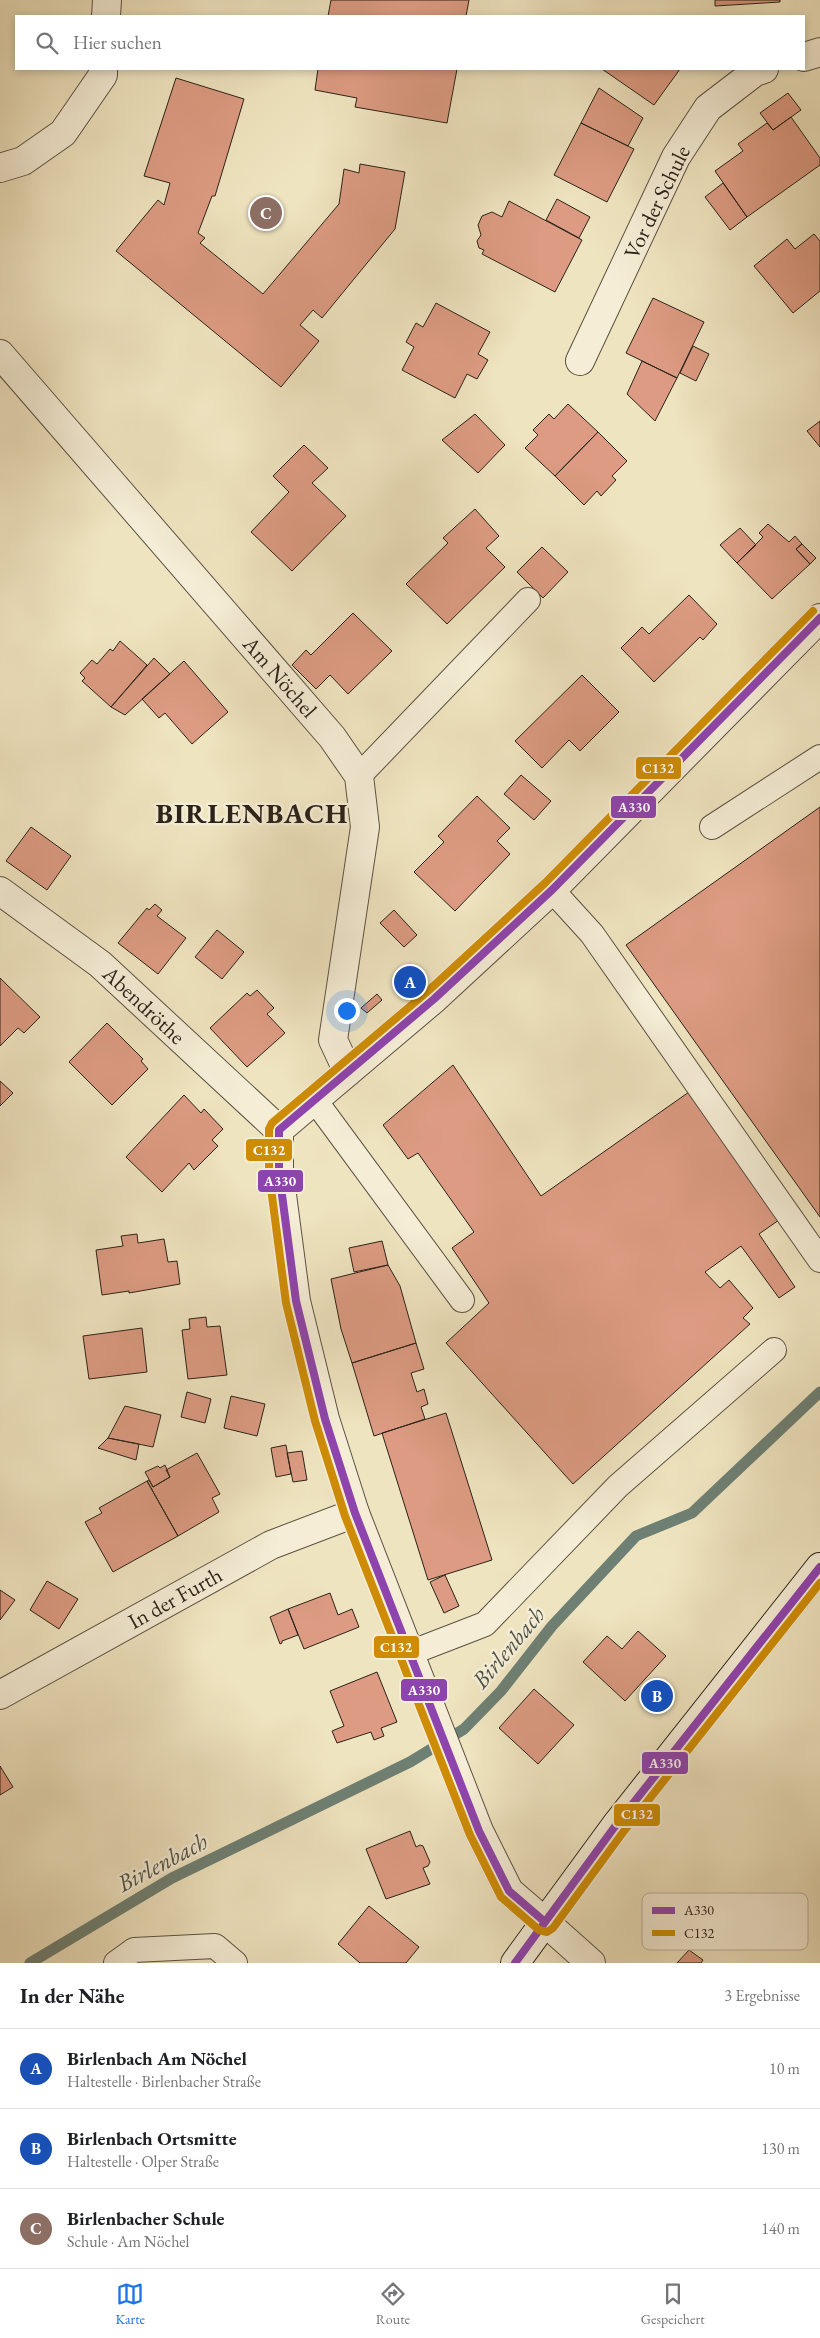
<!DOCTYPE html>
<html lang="de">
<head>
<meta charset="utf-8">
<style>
  :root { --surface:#fff; --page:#f2f2f2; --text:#202124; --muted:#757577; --line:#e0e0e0; --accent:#1a73e8 }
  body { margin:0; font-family:"EB Garamond",serif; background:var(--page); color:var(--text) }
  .you { position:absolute; left:346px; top:1010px; width:18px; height:18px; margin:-12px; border:4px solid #fff; border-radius:50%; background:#1a73e8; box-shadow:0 0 0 8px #1a73e833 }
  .badge { display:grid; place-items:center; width:32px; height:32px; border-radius:50%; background:var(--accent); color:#fff; font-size:16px; font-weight:700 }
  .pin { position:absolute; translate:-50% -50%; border:2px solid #fff; box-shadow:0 1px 5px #0006 }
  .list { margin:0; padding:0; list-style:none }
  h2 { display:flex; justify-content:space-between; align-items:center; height:65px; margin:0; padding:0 20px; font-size:21px }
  h2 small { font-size:16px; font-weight:400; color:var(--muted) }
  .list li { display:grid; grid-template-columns:32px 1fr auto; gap:15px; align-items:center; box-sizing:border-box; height:80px; padding:0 20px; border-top:1px solid var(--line) }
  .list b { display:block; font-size:19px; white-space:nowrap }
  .list p { margin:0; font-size:16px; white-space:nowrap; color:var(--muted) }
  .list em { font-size:16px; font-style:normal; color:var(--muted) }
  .icon { flex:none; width:28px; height:28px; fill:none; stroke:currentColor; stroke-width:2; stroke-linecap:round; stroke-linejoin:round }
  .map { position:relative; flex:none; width:820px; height:1963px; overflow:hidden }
  .search { position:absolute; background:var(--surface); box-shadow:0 2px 8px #0003; left:15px; right:15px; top:15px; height:55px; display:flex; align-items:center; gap:12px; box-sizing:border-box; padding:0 18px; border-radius:0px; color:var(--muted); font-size:19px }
  .sheet { height:305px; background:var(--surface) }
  nav { display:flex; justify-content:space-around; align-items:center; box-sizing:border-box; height:70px; border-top:1px solid var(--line); background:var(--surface); font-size:14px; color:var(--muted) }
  nav a { display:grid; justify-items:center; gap:2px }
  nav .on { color:var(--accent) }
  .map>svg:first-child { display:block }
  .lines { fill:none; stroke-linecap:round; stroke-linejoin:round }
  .stream { stroke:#6e8074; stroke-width:11 }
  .building { fill:#dc9b82; stroke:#2b2219 }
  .service-casing { stroke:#5c5243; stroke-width:26 }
  .minor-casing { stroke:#5c5243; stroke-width:30 }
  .tertiary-casing { stroke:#5c5243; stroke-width:30 }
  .secondary-casing { stroke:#2b2219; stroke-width:30 }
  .service { stroke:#f5edd6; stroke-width:24 }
  .minor { stroke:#f5edd6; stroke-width:28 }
  .tertiary { stroke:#f5edd6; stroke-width:28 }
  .secondary { stroke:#f5edd6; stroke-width:28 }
  .bus-1-casing { stroke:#f5edd6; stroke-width:11 }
  .bus-2-casing { stroke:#f5edd6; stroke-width:11 }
  .bus-1 { stroke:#8e44ad; stroke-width:8 }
  .bus-2 { stroke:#ce8c05; stroke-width:8 }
  .labels { text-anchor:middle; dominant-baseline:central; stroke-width:5; stroke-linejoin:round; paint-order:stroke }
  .street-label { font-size:22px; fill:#2b2219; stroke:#f5edd6 }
  .water-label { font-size:24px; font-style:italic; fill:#4c5146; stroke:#f5edd6 }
  .district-label { font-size:28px; font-weight:bold; letter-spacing:1px; fill:#2b2219; stroke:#f5edd6 }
  .key { fill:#f5edd6; stroke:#b8b09d; stroke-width:1 }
  .key-label { font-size:14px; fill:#2b2219 }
  .line-badge { stroke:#f5edd6; stroke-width:2 }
  .badge-label { font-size:14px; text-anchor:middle; font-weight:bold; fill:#fff }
</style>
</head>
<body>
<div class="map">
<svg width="820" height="1963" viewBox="0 0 820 1963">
  <rect width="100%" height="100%" fill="#efe4c0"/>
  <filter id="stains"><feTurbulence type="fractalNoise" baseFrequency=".004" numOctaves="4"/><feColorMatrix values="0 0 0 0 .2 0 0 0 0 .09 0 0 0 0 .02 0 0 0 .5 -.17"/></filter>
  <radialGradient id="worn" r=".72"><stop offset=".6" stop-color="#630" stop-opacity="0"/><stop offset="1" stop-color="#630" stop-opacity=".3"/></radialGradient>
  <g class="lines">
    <!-- stream -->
    <path class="stream" d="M30 1963 172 1878 410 1762 464 1729 501 1691 552 1626 636 1536 692 1513 820 1392"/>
  </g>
  <!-- building -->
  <path class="building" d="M331 0H469L466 16H328Z
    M715 0H780V2L715 6Z
    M318 69H457L447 123 355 107 357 98 315 90Z
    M602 69H680L654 105Z
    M176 78 244 99 215 196H212L198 233 205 238 200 243 263 294 339 204 344 169 359 173 360 164 405 172 395 229 322 318 313 310 300 325 319 341 281 387 116 251 158 200 164 205 170 183 144 176Z
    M599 88 643 118 628 146 581 123Z
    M788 93 801 110 773 130 760 113Z
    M791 117 820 158V165L747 217 715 171 743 151 738 144 767 123 773 130Z
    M581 123 634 149 607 202 554 175Z
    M723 183 747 217 730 230 705 197Z
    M557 199 590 217 579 238 546 220Z
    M509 201 582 240 555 292 482 254 484 250 479 248 477 241 481 235 478 225 482 216 492 212 502 217Z
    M814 234 820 241V291L793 313 754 266 787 239 795 249Z
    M653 298 704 322 677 378 626 353Z
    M436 303 490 332 478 354 488 360 477 379 467 374 455 398 402 370 414 347 406 342 416 323 423 327Z
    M693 346 709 354 696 381 680 373Z
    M642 361 677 378 655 421 627 394Z
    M568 404 598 432 555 476 525 448 538 435 533 430 549 414 554 419Z
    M475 414 505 445 478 473 442 440Z
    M820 421V447L807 431Z
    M598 432 627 461 612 476 616 480 601 496 597 491 584 505 555 476Z
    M304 445 328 468 312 483 346 516 292 571 251 532 289 492 273 476Z
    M475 509 499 536 486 548 505 567 447 624 406 584 448 543 443 538Z
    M768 524 789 542 795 536 802 544 796 549 810 564 772 599 737 563 763 537 759 533Z
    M740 528 756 545 737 563 720 545Z
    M802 544 816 558 810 564 796 549Z
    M542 547 568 572 543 598 517 572Z
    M689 595 717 624 703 640 700 637 654 682 621 648 642 627 649 634Z
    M353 613 392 651 348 694 330 675 316 689 292 665 306 650 311 655Z
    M120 641 147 665 111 707 82 681 85 678 80 673 92 660 97 664 110 649 113 651Z
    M154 658 170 674 125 715 111 707Z
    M184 661 228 712 192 744 165 713 159 718 142 699Z
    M582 675 619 712 580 751 569 740 542 768 515 741Z
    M521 775 551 801 534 820 504 794Z
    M477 796 510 828 497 841 510 854 455 911 414 872 444 842 438 836Z
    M820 807V1217L626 945Z
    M31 827 71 856 47 890 6 861Z
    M155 904 162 910 157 916 186 938 158 974 118 943 147 908 149 910Z
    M394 910 417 935 404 947 380 923Z
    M217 930 244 952 222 979 195 957Z
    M0 978 40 1017 24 1033 18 1028 0 1046Z
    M257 990 274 1008 267 1014 285 1033 247 1067 210 1028 247 993 250 996Z
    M377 994 382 1000 367 1013 361 1008Z
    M107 1023 143 1059 141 1061 148 1069 112 1105 69 1062Z
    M453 1065 541 1196 689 1092 779 1220 759 1234 795 1287 779 1298 741 1246 705 1272 720 1288 729 1280 753 1308 743 1318 750 1324 573 1484 446 1343 489 1303 452 1248 474 1232 418 1153 408 1159 383 1125Z
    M0 1081 13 1093 0 1106Z
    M184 1095 201 1113 204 1109 223 1129 212 1140 218 1146 194 1170 189 1163 162 1192 126 1157Z
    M137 1234 138 1243 164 1239 168 1262 177 1261 180 1284 129 1293V1291L102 1295 96 1250 123 1246 121 1236Z
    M382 1241 388 1265 354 1272 349 1248Z
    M388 1265 400 1286 416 1343 352 1363 341 1329 331 1279Z
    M206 1317 207 1327 220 1326 227 1375 188 1379 182 1330 190 1329 189 1319Z
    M142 1328 147 1372 89 1379 83 1336Z
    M416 1343 424 1369 411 1373 417 1392 424 1389 428 1404 421 1407 425 1419 374 1436 352 1363Z
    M187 1392 211 1399 205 1423 181 1417Z
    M231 1396 265 1404 257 1436 224 1428Z
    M125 1406 161 1415 153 1447 108 1438Z
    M446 1413 492 1560 428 1580 382 1433Z
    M108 1438 139 1444 136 1460 98 1448Z
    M286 1445 291 1474 276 1477 271 1448Z
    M302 1451 307 1480 293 1482 287 1453Z
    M197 1453 220 1494 212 1498 219 1512 178 1536 147 1481 149 1480 153 1487 170 1477 166 1470Z
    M165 1465 170 1477 153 1487 145 1472 158 1466 160 1468Z
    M147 1481 178 1536 113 1572 85 1522 102 1513 99 1508Z
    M445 1575 459 1606 444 1613 430 1582Z
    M47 1581 78 1599 59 1629 30 1610Z
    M0 1590 15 1600 0 1620Z
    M330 1593 338 1615 352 1609 359 1627 304 1649 288 1609Z
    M288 1609 298 1635 282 1641V1643L280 1644 270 1617Z
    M638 1631 666 1656 625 1701 583 1662 607 1636 622 1649Z
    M377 1672 397 1722 381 1728 384 1736 374 1740 371 1732 337 1743 332 1731 344 1726 330 1691Z
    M534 1689 574 1725 538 1764 499 1728Z
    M0 1766 13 1787 0 1795Z
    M410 1831 416 1847 420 1845 423 1846 430 1862 428 1866 423 1868 430 1884 386 1899 366 1849Z
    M369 1906 419 1947 406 1963H360L338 1944Z
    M689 1950 703 1960 701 1963H677Z"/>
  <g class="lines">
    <defs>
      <path id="service" d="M359 776 528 600
        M712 827 820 757
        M552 890 592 934 820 1260
        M314 1099 462 1300
        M410 1653 485 1624 618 1486 774 1350
        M116 1963 134 1950 215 1946 235 1963"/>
      <path id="minor" d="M106 16 107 0
        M804 57 820 52
        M0 168 23 161 63 133 103 75V69
        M0 354 332 737 359 776 365 827 333 1040 348 1072
        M580 361 676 157 708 108 755 72 764 69
        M279 1130 434 999 552 890 820 618
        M0 1695 271 1545 355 1513
        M545 1922 591 1963"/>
      <path id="tertiary" d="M0 891 100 964 279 1130V1172L296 1301 325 1419 355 1513 479 1831 509 1891 545 1922"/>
      <path id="secondary" d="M515 1963 616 1825 820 1567"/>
    </defs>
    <!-- service casing -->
    <use href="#service" class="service-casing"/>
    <!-- minor casing -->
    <use href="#minor" class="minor-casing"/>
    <!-- tertiary casing -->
    <use href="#tertiary" class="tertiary-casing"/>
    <!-- secondary casing -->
    <use href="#secondary" class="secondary-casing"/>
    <!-- service -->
    <use href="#service" class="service"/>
    <!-- minor -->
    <use href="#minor" class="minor"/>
    <!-- tertiary -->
    <use href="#tertiary" class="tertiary"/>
    <!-- secondary -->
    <use href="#secondary" class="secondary"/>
    <defs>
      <path id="bus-1" d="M545 1922 509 1891 479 1831 355 1513 325 1419 296 1301 279 1172V1130L434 999 552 890 820 618
        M515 1963 616 1825 820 1567"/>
      <path id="bus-2" d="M813 611 545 883 427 992 272 1123 269 1129V1173L286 1303 315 1421 345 1516 470 1835 501 1897 539 1930 547 1932 553 1928 624 1831 820 1583"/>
    </defs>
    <!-- bus-1 casing -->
    <use href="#bus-1" class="bus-1-casing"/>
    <!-- bus-2 casing -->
    <use href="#bus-2" class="bus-2-casing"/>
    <!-- bus-1 -->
    <use href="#bus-1" class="bus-1"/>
    <!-- bus-2 -->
    <use href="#bus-2" class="bus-2"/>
  </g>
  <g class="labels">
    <!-- street labels -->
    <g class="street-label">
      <text transform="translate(657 202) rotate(-64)">Vor der Schule</text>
      <text transform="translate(280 677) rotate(49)">Am Nöchel</text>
      <text transform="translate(144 1005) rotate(43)">Abendröthe</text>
      <text transform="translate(175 1598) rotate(-29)">In der Furth</text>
    </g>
    <!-- water labels -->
    <g class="water-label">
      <text transform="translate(508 1647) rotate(-50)">Birlenbach</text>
      <text transform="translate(162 1862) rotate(-28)">Birlenbach</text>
    </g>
    <!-- district labels -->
    <g class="district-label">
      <text x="252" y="813">BIRLENBACH</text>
    </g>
  </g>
  <!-- legend -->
  <rect x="642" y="1893" width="166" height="57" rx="8" class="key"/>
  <rect x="652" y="1907" width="23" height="7" fill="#8e44ad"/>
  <rect x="652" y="1930" width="23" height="6" fill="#ce8c05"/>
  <g class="key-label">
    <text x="684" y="1915">A330</text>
    <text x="684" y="1938">C132</text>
  </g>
  <g class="line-badge">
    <rect x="635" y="756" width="47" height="24" rx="5" fill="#ce8c05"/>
    <rect x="610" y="795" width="47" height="24" rx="5" fill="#8e44ad"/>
    <rect x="245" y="1138" width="48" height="24" rx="5" fill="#ce8c05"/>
    <rect x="257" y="1169" width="47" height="24" rx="5" fill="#8e44ad"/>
    <rect x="373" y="1635" width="47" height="24" rx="5" fill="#ce8c05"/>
    <rect x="400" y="1678" width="48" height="24" rx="5" fill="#8e44ad"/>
    <rect x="641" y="1751" width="48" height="24" rx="5" fill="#8e44ad"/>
    <rect x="613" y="1803" width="48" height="24" rx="5" fill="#ce8c05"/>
  </g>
  <g class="badge-label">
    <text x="658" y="773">C132</text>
    <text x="634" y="812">A330</text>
    <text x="269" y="1155">C132</text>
    <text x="280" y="1186">A330</text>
    <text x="396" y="1652">C132</text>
    <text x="424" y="1695">A330</text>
    <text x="665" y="1768">A330</text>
    <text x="637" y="1819">C132</text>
  </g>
  <rect width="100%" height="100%" filter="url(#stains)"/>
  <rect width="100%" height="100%" fill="url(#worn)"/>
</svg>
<div class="you"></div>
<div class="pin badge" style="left:410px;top:982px;background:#1a4fb4">A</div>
<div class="pin badge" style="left:657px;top:1696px;background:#1a4fb4">B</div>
<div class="pin badge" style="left:266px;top:213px;background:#8d6e63">C</div>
<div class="search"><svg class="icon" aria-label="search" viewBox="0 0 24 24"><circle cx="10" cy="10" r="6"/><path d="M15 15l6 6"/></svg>Hier suchen</div>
</div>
<section class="sheet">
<h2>In der Nähe<small>3 Ergebnisse</small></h2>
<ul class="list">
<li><span class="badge" style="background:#1a4fb4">A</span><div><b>Birlenbach Am Nöchel</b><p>Haltestelle · Birlenbacher Straße</p></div><em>10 m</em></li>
<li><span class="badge" style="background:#1a4fb4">B</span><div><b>Birlenbach Ortsmitte</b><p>Haltestelle · Olper Straße</p></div><em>130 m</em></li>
<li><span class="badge" style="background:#8d6e63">C</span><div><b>Birlenbacher Schule</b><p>Schule · Am Nöchel</p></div><em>140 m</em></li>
</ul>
</section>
<nav>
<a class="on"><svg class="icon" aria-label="map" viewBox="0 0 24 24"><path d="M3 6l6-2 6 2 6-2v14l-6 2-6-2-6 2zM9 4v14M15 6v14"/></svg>Karte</a>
<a><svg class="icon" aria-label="directions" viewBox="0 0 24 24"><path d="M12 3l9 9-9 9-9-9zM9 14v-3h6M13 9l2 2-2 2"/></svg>Route</a>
<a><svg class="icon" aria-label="saved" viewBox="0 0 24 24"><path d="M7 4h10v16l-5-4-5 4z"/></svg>Gespeichert</a>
</nav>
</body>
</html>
